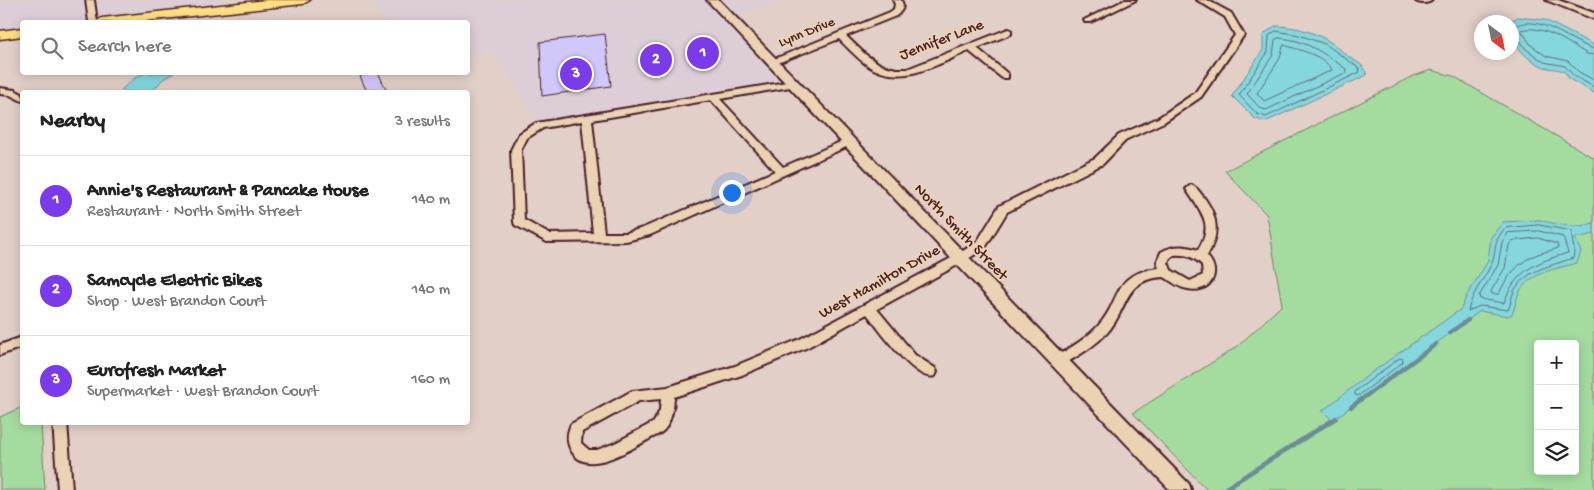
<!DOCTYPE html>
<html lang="en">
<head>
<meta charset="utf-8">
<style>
  :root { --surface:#fff; --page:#f2f2f2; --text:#222; --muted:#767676; --line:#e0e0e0; --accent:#7c3aed }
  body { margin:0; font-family:"Gochi Hand",sans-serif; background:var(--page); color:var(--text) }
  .controls { position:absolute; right:15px; bottom:15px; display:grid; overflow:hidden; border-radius:5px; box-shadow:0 2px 12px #0003 }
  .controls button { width:45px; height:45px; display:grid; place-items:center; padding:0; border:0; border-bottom:1px solid var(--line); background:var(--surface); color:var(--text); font:25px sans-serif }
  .compass { position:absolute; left:1474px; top:15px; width:45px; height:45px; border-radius:50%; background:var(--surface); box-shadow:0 2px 12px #0003; rotate:148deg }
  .you { position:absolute; left:731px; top:192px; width:18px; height:18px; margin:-12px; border:4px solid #fff; border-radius:50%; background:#1a73e8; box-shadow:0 0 0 8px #1a73e833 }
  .badge { display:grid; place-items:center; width:32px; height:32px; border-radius:50%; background:var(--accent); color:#fff; font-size:16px; font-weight:700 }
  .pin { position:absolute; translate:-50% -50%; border:2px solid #fff; box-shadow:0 1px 5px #0006 }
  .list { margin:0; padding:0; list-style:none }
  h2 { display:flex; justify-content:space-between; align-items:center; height:65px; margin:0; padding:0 20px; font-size:21px }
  h2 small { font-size:16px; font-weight:400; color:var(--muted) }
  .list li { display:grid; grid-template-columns:32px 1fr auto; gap:15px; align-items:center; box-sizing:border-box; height:90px; padding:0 20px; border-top:1px solid var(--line) }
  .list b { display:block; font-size:19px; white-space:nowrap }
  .list p { margin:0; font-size:16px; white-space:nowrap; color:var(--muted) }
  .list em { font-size:16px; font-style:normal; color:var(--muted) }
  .icon { flex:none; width:28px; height:28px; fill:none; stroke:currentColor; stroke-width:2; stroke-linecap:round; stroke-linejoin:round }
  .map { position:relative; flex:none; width:1594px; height:490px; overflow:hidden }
  .search { position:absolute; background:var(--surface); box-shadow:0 2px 12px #0003; left:20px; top:20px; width:450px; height:55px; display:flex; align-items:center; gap:12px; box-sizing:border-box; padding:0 18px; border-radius:5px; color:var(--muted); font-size:19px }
  .panel { position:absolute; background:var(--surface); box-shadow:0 2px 12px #0003; left:20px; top:90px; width:450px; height:335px; border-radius:5px }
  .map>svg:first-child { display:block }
  .built { fill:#ddcdd7 }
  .green { fill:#a4dca0; stroke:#777e66; fill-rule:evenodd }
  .water { fill:#85d7de; stroke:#6d8d96 }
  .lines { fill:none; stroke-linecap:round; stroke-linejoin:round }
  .shore { stroke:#626973; stroke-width:1 }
  .stream { stroke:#6d8d96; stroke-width:4.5 }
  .building { fill:#d0c8fb; stroke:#4a1f2b }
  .street-casing { stroke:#4a1f2b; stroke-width:4 }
  .secondary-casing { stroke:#4a1f2b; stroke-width:4 }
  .primary-casing { stroke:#4a1f2b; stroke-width:3 }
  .street { fill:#ead2b2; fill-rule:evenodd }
  .secondary { fill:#ead2b2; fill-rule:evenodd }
  .primary { fill:#fddf80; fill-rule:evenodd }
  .labels { text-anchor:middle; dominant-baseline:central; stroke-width:4; stroke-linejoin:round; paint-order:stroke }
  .far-street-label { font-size:14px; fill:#4a1f2b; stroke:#ead2b2 }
  .street-label { font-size:16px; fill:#4a1f2b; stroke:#ead2b2 }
</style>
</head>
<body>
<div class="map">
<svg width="1594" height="490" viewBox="0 0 1594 490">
  <rect width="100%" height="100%" fill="#e2cfc8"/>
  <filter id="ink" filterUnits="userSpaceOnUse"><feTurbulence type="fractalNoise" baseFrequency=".02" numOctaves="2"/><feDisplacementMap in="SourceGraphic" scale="10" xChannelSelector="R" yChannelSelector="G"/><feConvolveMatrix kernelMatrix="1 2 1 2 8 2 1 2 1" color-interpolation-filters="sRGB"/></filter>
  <g filter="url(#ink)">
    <!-- built -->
    <path class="built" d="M0 0H303L102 22H22V32L0 35Z
      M372 0H781L731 17 793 84 540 125 492 49 468 57V22H385Z"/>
    <!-- green -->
    <path class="green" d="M1431 70 1453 76 1594 158V490H1207L1133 413 1238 346 1282 305 1267 215 1225 171 1411 77ZM1538 344H1575V471H1538Z
      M22 407V422L41 423 45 490H0V417Z"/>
    <!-- water -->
    <path class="water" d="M1518 17 1545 20 1594 45V93L1569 79C1565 66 1552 71 1542 66 1522 57 1512 43 1512 22H1509Z
      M1275 26C1292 26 1312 31 1327 40 1335 44 1342 52 1349 57 1359 64 1362 62 1367 75L1265 122 1254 118 1232 96 1263 50V35Z
      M146 73H174L163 79 152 92H122V89L136 77Z
      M1540 220C1558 225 1576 229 1594 223V234L1575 238 1581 252 1577 263C1556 269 1528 272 1518 295 1516 301 1515 308 1512 314L1507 316 1480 311 1333 420 1322 411 1375 370 1461 309 1467 295 1488 261 1491 237 1503 222Z"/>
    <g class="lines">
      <!-- shore -->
      <path class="shore" d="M1512 27C1541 12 1567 41 1594 49
        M1276 31 1299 35 1325 44 1359 68 1360 72 1266 117 1257 114 1239 95 1268 52 1269 36Z
        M1512 35 1517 36 1526 49 1544 62 1565 66 1574 76 1594 87
        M1278 38C1305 39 1325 54 1346 69L1347 72 1266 110 1260 108 1247 94 1273 55 1275 40Z
        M1284 45C1299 50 1324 55 1332 70L1264 101 1257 93 1279 60Z
        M1594 55 1587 54C1568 43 1544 24 1521 30L1531 45 1546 56 1568 61 1579 72 1594 80
        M1539 225 1572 231C1571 241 1576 249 1573 258 1552 266 1526 269 1514 291 1511 297 1511 304 1508 310L1480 306 1468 311C1472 293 1483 281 1491 265 1498 249 1491 245 1505 228Z
        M1539 231 1563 237 1568 253C1537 262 1515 270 1504 303L1480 299 1479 296 1498 265 1502 242 1508 233Z
        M1538 238 1557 244 1558 248C1552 251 1545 251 1538 254 1520 260 1506 277 1499 294H1492L1491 291 1505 268 1509 245 1512 241Z
        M1400 358 1403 359V362L1358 396 1355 395V392Z"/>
      <!-- stream -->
      <path class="stream" d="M1449 333 1468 320
        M1351 407 1436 344
        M1223 490 1336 418"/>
    </g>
    <!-- building -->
    <path class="building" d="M605 34 611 86 542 96 540 42Z
      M370 72H378L387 92H367L360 76Z"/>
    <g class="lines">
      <defs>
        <path id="street" d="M86 0H94L97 22H89Z
          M893 0H901C905 7 902 11 896 16L846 36 866 55 881 65 896 69H907L1008 29 1011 30V34L977 48 1008 74V78H1002L969 51C937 64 901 88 867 65 857 58 848 48 839 39L775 64H769L767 62 890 12 894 9 895 4Z
          M1125 0H1136L1091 22H1085L1084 20Z
          M1197 0H1207L1231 13 1244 35 1201 97 1164 122 1127 139 1103 164 1007 212 985 248 963 262 877 309 915 355 935 368 937 372 935 376C916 383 879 329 867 314L808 347 742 375 674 397C674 407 671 422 664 430 659 435 650 438 644 442 626 452 585 477 571 450 566 441 567 433 571 424L632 391 668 387 735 366 800 339 955 256 977 242 999 206 1095 158 1119 135 1158 118 1195 93 1235 35 1225 17ZM661 399 660 410 654 422 615 443 597 450H589L581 443 582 432 639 401Z
          M1415 0H1432C1429 4 1418 4 1415 0Z
          M1546 0H1558L1594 13V19Z
          M793 81 798 84 796 86 720 99 783 167 845 140H853L854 142 853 144 650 235 626 241 547 242 515 225 514 222 511 150 519 134 536 123ZM711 100 775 171 643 228 626 233H604L592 120ZM582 121 593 233 549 234 524 220 521 150 527 138 543 128Z
          M0 88 15 90 22 94V101L10 95 0 94Z
          M1191 185C1197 187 1201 194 1205 199 1219 219 1219 235 1207 256 1223 273 1210 294 1188 289 1178 288 1172 281 1164 277 1122 279 1129 309 1107 333 1095 346 1079 355 1063 365L1059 366 1055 365 1053 361 1055 357C1070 348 1086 339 1098 326 1123 299 1110 274 1159 268L1157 262 1161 252C1173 245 1185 245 1198 250 1215 222 1200 212 1186 189ZM1174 255C1186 254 1194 257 1202 265L1203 275 1190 281 1171 270 1168 262 1170 258Z
          M22 337V347L0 355V345Z
          M53 422H67L72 490H58Z"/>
        <path id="secondary" d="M707 0H719L1189 484 1191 490H1170Z"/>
        <path id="primary" d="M266 0H310L303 4 135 22H95L102 18Z
          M22 28V36L0 39V31Z"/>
      </defs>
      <!-- street casing -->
      <use href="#street" class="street-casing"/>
      <!-- secondary casing -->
      <use href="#secondary" class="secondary-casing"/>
      <!-- primary casing -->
      <use href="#primary" class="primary-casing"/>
      <!-- street -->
      <use href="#street" class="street"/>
      <!-- secondary -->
      <use href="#secondary" class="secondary"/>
      <!-- primary -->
      <use href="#primary" class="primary"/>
    </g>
  </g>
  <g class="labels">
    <!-- far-street labels -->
    <g class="far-street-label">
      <text transform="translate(807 33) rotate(-22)">Lynn Drive</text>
    </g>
    <!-- street labels -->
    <g class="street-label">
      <text transform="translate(942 41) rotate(-21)">Jennifer Lane</text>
      <text transform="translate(960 233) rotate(46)">North Smith Street</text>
      <text transform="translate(880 283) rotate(-29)">West Hamilton Drive</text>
    </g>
  </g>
</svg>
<div class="controls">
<button>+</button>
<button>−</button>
<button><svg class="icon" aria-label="layers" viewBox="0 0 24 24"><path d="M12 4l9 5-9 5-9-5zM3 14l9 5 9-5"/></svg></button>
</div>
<svg class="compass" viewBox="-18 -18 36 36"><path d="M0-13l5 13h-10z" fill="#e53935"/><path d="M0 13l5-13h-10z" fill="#767676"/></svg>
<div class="you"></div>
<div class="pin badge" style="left:703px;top:53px">1</div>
<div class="pin badge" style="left:656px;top:60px">2</div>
<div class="pin badge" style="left:576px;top:74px">3</div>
<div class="search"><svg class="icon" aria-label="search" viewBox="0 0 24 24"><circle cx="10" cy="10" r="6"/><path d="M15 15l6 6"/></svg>Search here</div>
<section class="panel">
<h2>Nearby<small>3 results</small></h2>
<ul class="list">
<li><span class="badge">1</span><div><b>Annie's Restaurant &amp; Pancake House</b><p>Restaurant · North Smith Street</p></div><em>140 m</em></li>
<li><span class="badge">2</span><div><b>Samcycle Electric Bikes</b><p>Shop · West Brandon Court</p></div><em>140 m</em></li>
<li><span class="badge">3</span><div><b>Eurofresh Market</b><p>Supermarket · West Brandon Court</p></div><em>160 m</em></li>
</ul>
</section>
</div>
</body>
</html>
